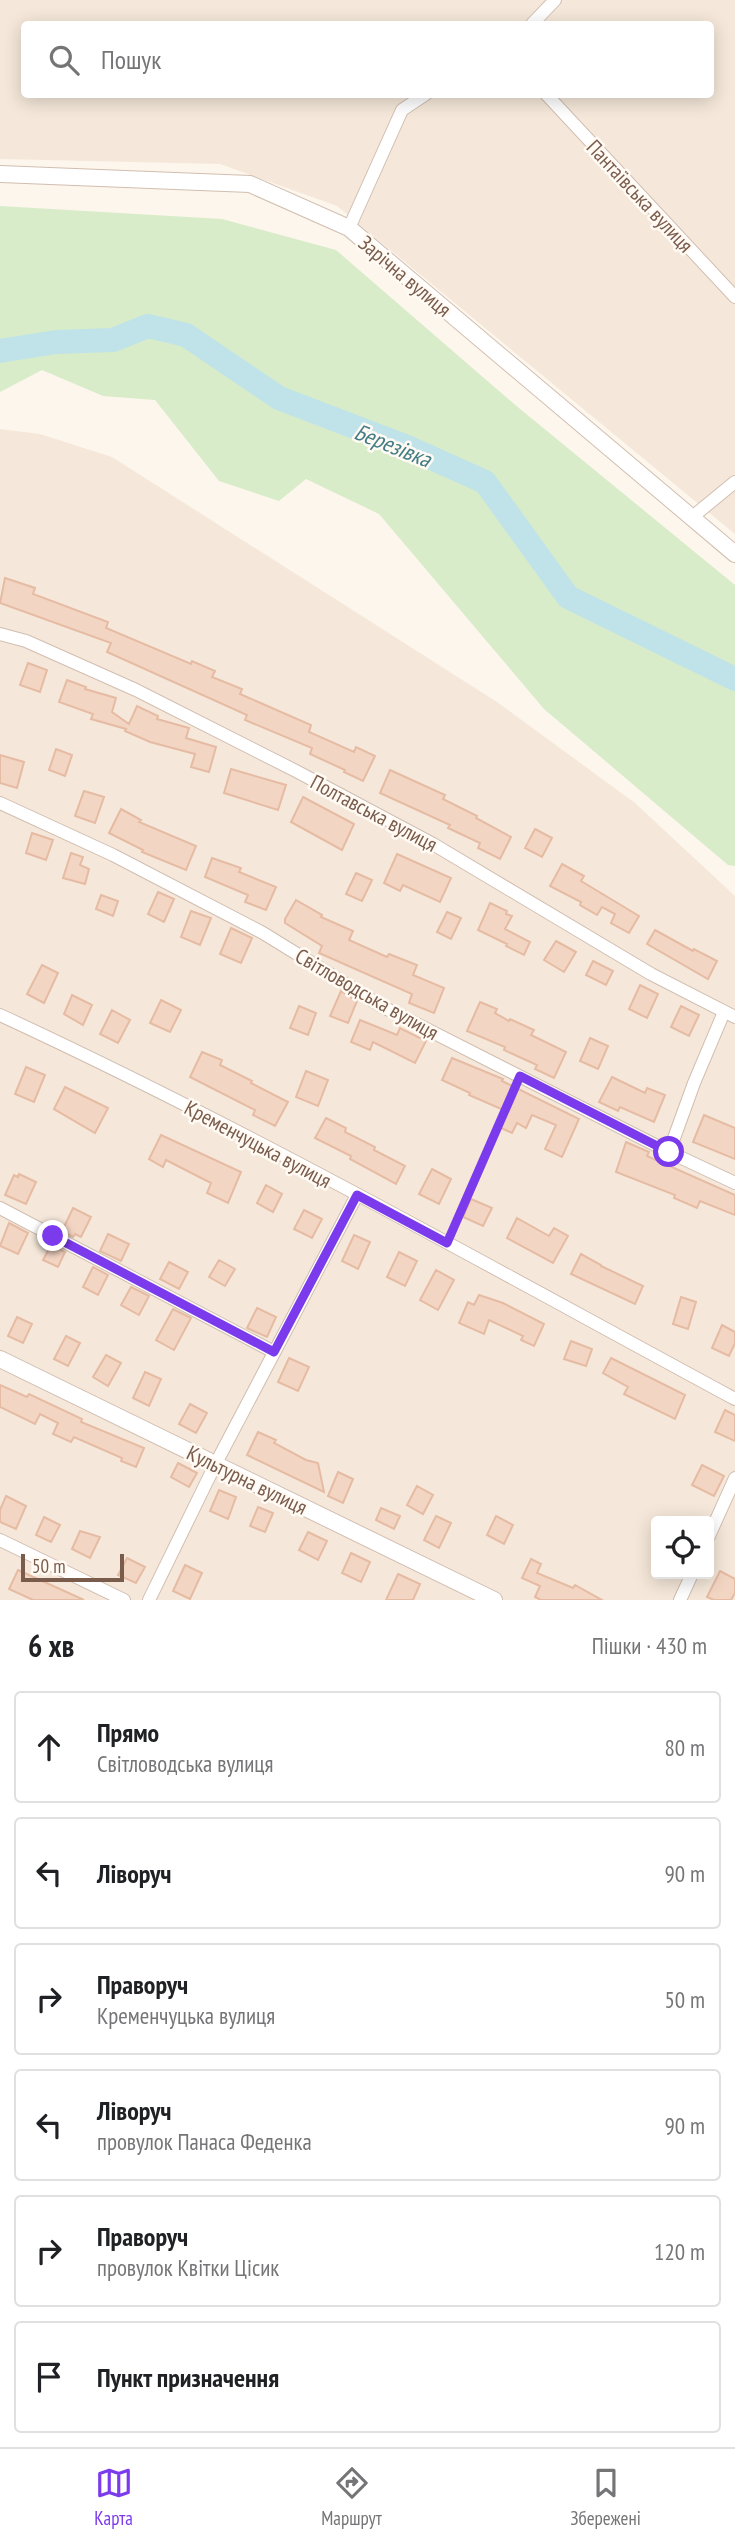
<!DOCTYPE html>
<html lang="uk">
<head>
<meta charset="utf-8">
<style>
  :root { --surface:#fff; --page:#f6f6f6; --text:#202124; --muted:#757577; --line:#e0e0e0; --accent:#7c3aed }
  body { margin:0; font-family:"PT Sans Narrow",sans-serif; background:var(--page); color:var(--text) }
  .controls { position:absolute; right:21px; bottom:21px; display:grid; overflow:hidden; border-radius:7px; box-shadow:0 4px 18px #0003 }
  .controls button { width:63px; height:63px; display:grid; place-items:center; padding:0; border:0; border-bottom:2px solid var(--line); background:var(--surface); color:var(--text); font:35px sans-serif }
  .scale { position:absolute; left:21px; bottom:18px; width:103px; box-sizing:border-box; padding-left:7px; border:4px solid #7a5c4d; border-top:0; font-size:19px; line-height:24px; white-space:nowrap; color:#7a5c4d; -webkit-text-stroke:5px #fffaf3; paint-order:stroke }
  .stop { position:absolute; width:21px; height:21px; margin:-16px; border:5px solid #7c3aed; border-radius:50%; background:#fff }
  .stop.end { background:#7c3aed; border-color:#fff; box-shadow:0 2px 7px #0008 }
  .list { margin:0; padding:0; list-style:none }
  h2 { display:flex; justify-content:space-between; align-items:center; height:91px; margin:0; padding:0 28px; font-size:30px }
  h2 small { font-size:23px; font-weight:400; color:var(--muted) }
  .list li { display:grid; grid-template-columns:46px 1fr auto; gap:21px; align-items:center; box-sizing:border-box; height:112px; margin:0 14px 14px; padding:0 14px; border:2px solid var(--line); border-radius:7px }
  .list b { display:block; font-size:26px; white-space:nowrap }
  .list p { margin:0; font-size:23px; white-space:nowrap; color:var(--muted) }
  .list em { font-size:23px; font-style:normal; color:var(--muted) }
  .icon { flex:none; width:38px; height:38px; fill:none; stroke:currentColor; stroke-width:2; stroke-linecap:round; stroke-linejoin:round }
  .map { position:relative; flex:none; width:735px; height:1600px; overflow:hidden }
  .search { position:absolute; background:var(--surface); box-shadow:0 4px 18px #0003; left:21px; right:21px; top:21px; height:77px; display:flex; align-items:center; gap:18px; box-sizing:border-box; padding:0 24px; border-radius:7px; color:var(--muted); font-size:26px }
  .sheet { height:847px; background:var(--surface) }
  nav { display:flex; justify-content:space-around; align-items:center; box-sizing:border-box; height:98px; border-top:2px solid var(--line); background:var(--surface); font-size:19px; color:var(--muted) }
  nav a { display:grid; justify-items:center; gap:4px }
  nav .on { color:var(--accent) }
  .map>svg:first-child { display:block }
  .residential { fill:#f5e8da; fill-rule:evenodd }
  .green { fill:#d8ecc9 }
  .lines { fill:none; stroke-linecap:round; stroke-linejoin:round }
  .river { stroke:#bfe3e8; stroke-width:24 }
  .building { fill:#f3d5c3; stroke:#e6bba3; stroke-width:2 }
  .minor-casing { stroke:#d1beb0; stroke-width:14 }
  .tertiary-casing { stroke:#d1beb0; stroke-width:18 }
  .path { stroke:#d9b8a5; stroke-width:2.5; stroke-dasharray:2 5; stroke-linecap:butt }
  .minor { stroke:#fff; stroke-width:12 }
  .tertiary { stroke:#fff; stroke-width:16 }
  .route { stroke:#7c3aed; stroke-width:9 }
  .labels { text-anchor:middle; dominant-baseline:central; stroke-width:5; stroke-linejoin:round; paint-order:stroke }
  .street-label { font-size:21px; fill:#7a5c4d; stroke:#fffaf3 }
  .water-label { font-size:23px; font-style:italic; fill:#437c86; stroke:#fffaf3 }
</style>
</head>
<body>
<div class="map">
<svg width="735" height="1600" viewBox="0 0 735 1600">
  <rect width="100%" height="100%" fill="#fdf6ec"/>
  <!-- residential -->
  <path class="residential" d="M0 0H735V534L337 206 220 164 0 159ZM24 24H710V94H24Z
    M0 429 40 434 112 457 497 702 635 803 735 896V1600H0ZM656 1521H709V1574H656Z"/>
  <!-- green -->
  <path class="green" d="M0 206 222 219 336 250 514 404 735 585V866L728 865 544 709 379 514 306 479 279 501 219 481 155 400 103 396 42 370 0 392Z"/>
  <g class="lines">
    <!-- river -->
    <path class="river" d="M0 351 56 342 113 340 148 326 186 335 279 398 407 447 485 482 568 597 735 679"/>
  </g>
  <!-- building -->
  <path class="building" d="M5 578 35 588 33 594 108 622 106 628 191 664 192 661 215 671 212 677 242 689 240 694 311 725 309 732 354 752 356 747 375 756 363 781 344 772 345 770 310 754 312 748 245 720 247 715 107 652 111 643 0 603Z
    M28 663 47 670 40 692 20 685Z
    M67 680 86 687 85 689 116 698 112 712 129 724 137 706 158 716 157 719 189 728 186 738 216 747 209 772 191 767 195 754 150 742 125 731 126 729 91 719 93 714 59 702Z
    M56 749 72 755 65 776 49 770Z
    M0 755 24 762 17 788 0 783Z
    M231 769 286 785 278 810 224 793Z
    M390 770 445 795 443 799 477 816 476 818 511 837 500 859 478 848 480 843 448 828 450 825 380 793Z
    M84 791 104 797 95 823 75 816Z
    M303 797 354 824 342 850 291 822Z
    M121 809 141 820 139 822 196 846 186 870 142 852 143 850 109 833Z
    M535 829 552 838 542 857 525 848Z
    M32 833 53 840 46 860 26 853Z
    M71 853 83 857 80 865 89 869 85 884 63 878Z
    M397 854 451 878 440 902 403 885 400 891 384 883Z
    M212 858 241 868 239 872 276 887 266 910 245 902 248 895 205 877Z
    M562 864 584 876 581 881 639 916 629 933 611 923 615 914 602 907 597 915 580 905 581 902 550 886Z
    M356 873 372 880 362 901 346 894Z
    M158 892 174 899 164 922 148 914Z
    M101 895 118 901 113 916 96 909Z
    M296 900 322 915 321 917 353 931 349 940 387 957 389 954 417 965 413 975 444 988 434 1013 409 1003 412 994 319 953 322 946 285 923V919Z
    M490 903 507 911 506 914 512 916 505 929 530 942 524 955 506 946 507 944 478 930Z
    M191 911 211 918 200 945 181 937Z
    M447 912 461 918 451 939 437 932Z
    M231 928 252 938 241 963 220 954Z
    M655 930 693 951 694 949 717 961 708 979 647 944Z
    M556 941 576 952 564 972 544 960Z
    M593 961 613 971 606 985 586 975Z
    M42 965 58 973 44 1003 27 994Z
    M640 985 658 994 647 1018 629 1009Z
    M341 991 357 1001 348 1023 330 1016Z
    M72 995 92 1005 83 1025 64 1014Z
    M161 1000 181 1010 170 1032 150 1023Z
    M480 1002 497 1009 495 1013 509 1021 510 1019 534 1030 531 1035 566 1052 554 1078 535 1069 537 1065 504 1050 505 1047 467 1031Z
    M299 1006 316 1013 308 1035 290 1028Z
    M681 1006 699 1015 689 1036 671 1027Z
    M112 1010 130 1020 118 1043 100 1034Z
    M360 1020 397 1035 400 1028 426 1041 415 1063 373 1042 370 1050 351 1042Z
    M590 1038 608 1046 598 1069 580 1061Z
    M202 1052 222 1060 220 1065 252 1081 251 1083 288 1102 275 1126 253 1115 255 1110 190 1077Z
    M452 1058 503 1079 502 1081 579 1119 562 1157 545 1149 556 1125 532 1115 526 1128 517 1123 512 1133 499 1127 506 1111 469 1095 470 1093 442 1080Z
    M26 1067 45 1075 34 1102 15 1094Z
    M306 1071 328 1080 318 1106 296 1097Z
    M612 1077 645 1093 647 1088 665 1095 654 1122 620 1107 618 1111 599 1102Z
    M65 1087 108 1108 95 1133 54 1109Z
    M704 1115 735 1128V1159L693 1142Z
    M326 1118 346 1128 345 1132 375 1147 374 1150 405 1166 396 1184 350 1159 351 1156 315 1138Z
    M161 1135 241 1172 228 1203 207 1193 211 1183 166 1160 163 1167 149 1159Z
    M626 1142 649 1152 647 1156 735 1195V1215L700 1201 697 1208 674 1198 675 1195 616 1172Z
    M432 1169 451 1179 439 1204 419 1194Z
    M19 1174 36 1182 26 1204 5 1195 14 1175 18 1177Z
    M266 1185 282 1194 273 1212 257 1203Z
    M471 1199 492 1208 483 1226 463 1217Z
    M73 1208 91 1217 81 1237 75 1234 73 1237 62 1231Z
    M304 1210 322 1219 312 1238 294 1229Z
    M517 1218 549 1236 554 1228 568 1236 553 1263 507 1238Z
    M9 1223 28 1233 18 1254 0 1246Z
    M108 1234 129 1244 121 1261 100 1251Z
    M354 1235 370 1242 358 1269 342 1261Z
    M51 1245 65 1252 58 1267 43 1260Z
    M399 1252 417 1261 405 1286 387 1277Z
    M581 1254 601 1265V1266L643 1286 635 1304 571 1274Z
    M219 1260 235 1269 225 1286 209 1277Z
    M169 1262 188 1272 179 1289 160 1279Z
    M93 1267 108 1275 98 1295 83 1287Z
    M436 1270 454 1280 438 1310 420 1300Z
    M131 1287 149 1296 139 1315 121 1305Z
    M479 1295 503 1303 544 1324 534 1346 521 1340 523 1336 489 1320 484 1334 459 1323 468 1302 474 1305Z
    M681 1297 696 1302 688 1329 673 1324Z
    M257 1308 276 1317 267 1337 247 1328Z
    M173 1309 191 1318 174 1350 156 1340Z
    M17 1317 32 1324 23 1343 8 1336Z
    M722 1325 735 1332V1343L729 1356 712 1348Z
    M66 1336 80 1343 68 1366 54 1359Z
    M571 1341 592 1349 586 1366 564 1359Z
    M106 1355 121 1363 108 1386 93 1377Z
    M289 1358 309 1367 298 1391 278 1382Z
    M611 1358 685 1395 675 1419 624 1394 628 1387 603 1373Z
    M145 1372 161 1379 149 1406 133 1398Z
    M0 1385 27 1397 29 1394 82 1419 81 1422 144 1448 136 1467 121 1461 122 1458 74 1437 71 1442 53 1434 58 1423 40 1414 35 1424 0 1407Z
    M190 1404 207 1413 196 1433 179 1424Z
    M725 1410 735 1415V1441L715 1432Z
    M258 1432 276 1440 274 1443 306 1460 318 1463 324 1492 247 1455Z
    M178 1463 197 1473 189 1487 171 1477Z
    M702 1465 724 1476 714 1496 692 1485Z
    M338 1472 353 1479 343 1503 328 1496Z
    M417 1486 433 1495 423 1514 407 1505Z
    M219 1490 236 1497 228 1519 210 1511Z
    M6 1496 26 1506 16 1529 0 1522V1510Z
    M258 1507 273 1513 265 1532 250 1526Z
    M381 1508 400 1516 394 1529 376 1520Z
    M436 1516 451 1523 439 1548 424 1540Z
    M496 1516 513 1525 504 1544 487 1535Z
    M44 1517 60 1525 51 1542 36 1535Z
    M80 1531 100 1537 90 1558 72 1549Z
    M308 1532 327 1541 318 1560 299 1550Z
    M351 1553 370 1562 361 1582 342 1573Z
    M127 1558 145 1567 136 1583 118 1575Z
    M531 1559 541 1564 537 1573 573 1588 575 1585 602 1600H541L535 1597 540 1586 522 1578Z
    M185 1565 202 1573 190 1599 173 1591Z
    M18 1570 84 1600H33L9 1589Z
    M720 1571 735 1579V1593L731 1600H714L707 1597Z
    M398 1574 420 1584 413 1600H386Z"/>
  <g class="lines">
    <defs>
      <path id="minor" d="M532 24 555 0
        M546 94 735 297
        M349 228 402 110 426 94
        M691 518 735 482
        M0 634 26 641 136 690 296 771 433 844 651 974 735 1017
        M0 803 113 855 263 933 383 1007 669 1152 735 1183
        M0 1015C251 1131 492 1268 735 1399
        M669 1152 694 1083 724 1012
        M0 1208 274 1352
        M709 1536 735 1478
        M0 1540 124 1600
        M149 1600 215 1465 357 1195
        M680 1600 692 1574"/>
      <path id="tertiary" d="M0 174 250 184 349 228 735 554
        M0 1359 494 1600"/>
    </defs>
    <!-- minor casing -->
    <use href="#minor" class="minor-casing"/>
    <!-- tertiary casing -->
    <use href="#tertiary" class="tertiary-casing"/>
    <!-- path -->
    <path class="path" d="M452 1230 514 1089"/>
    <!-- minor -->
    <use href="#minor" class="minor"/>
    <!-- tertiary -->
    <use href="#tertiary" class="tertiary"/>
  </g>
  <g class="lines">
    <!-- route -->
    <path class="route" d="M53 1236 274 1352 357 1195 447 1243 520 1076 669 1152"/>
  </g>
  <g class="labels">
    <!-- street labels -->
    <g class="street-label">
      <text transform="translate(640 196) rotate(47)">Пантаївська вулиця</text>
      <text transform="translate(405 276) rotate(40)">Зарічна вулиця</text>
      <text transform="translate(374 813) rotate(28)">Полтавська вулиця</text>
      <text transform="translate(367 994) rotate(30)">Світловодська вулиця</text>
      <text transform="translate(258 1144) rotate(28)">Кременчуцька вулиця</text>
      <text transform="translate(247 1480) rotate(26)">Культурна вулиця</text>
    </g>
    <!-- water labels -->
    <g class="water-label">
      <text transform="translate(393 445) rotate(22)">Березівка</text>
    </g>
  </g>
</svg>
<div class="controls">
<button><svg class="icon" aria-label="locate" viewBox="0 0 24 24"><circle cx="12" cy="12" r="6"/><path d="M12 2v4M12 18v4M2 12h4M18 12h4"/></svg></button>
</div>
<div class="scale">50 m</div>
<div class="stop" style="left:669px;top:1152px"></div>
<div class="stop end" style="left:53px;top:1236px"></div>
<div class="search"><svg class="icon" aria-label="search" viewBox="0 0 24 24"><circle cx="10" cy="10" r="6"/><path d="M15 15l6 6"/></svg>Пошук</div>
</div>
<section class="sheet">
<h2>6 хв<small>Пішки · 430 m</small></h2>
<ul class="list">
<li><svg class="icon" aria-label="ahead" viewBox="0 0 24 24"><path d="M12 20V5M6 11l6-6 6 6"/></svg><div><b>Прямо</b><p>Світловодська вулиця</p></div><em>80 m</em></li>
<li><svg class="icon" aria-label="left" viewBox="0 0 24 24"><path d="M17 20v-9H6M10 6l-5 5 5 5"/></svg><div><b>Ліворуч</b></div><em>90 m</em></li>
<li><svg class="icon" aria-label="right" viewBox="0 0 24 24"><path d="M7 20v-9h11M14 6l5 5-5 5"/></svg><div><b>Праворуч</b><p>Кременчуцька вулиця</p></div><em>50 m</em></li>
<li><svg class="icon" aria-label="left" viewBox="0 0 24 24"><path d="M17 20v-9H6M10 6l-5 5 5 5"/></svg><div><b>Ліворуч</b><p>провулок Панаса Феденка</p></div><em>90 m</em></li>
<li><svg class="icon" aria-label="right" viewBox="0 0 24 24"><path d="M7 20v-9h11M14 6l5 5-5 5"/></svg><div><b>Праворуч</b><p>провулок Квітки Цісик</p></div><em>120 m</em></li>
<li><svg class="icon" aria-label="arrive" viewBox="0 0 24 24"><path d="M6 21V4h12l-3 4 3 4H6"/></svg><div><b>Пункт призначення</b></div></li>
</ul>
</section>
<nav>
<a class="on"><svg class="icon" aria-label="map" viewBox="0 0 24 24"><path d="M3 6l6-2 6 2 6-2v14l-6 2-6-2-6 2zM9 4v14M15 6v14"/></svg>Карта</a>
<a><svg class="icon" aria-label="directions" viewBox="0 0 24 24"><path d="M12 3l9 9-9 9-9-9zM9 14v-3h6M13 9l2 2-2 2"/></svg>Маршрут</a>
<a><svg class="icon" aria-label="saved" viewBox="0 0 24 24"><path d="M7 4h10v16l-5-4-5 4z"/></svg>Збережені</a>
</nav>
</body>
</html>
